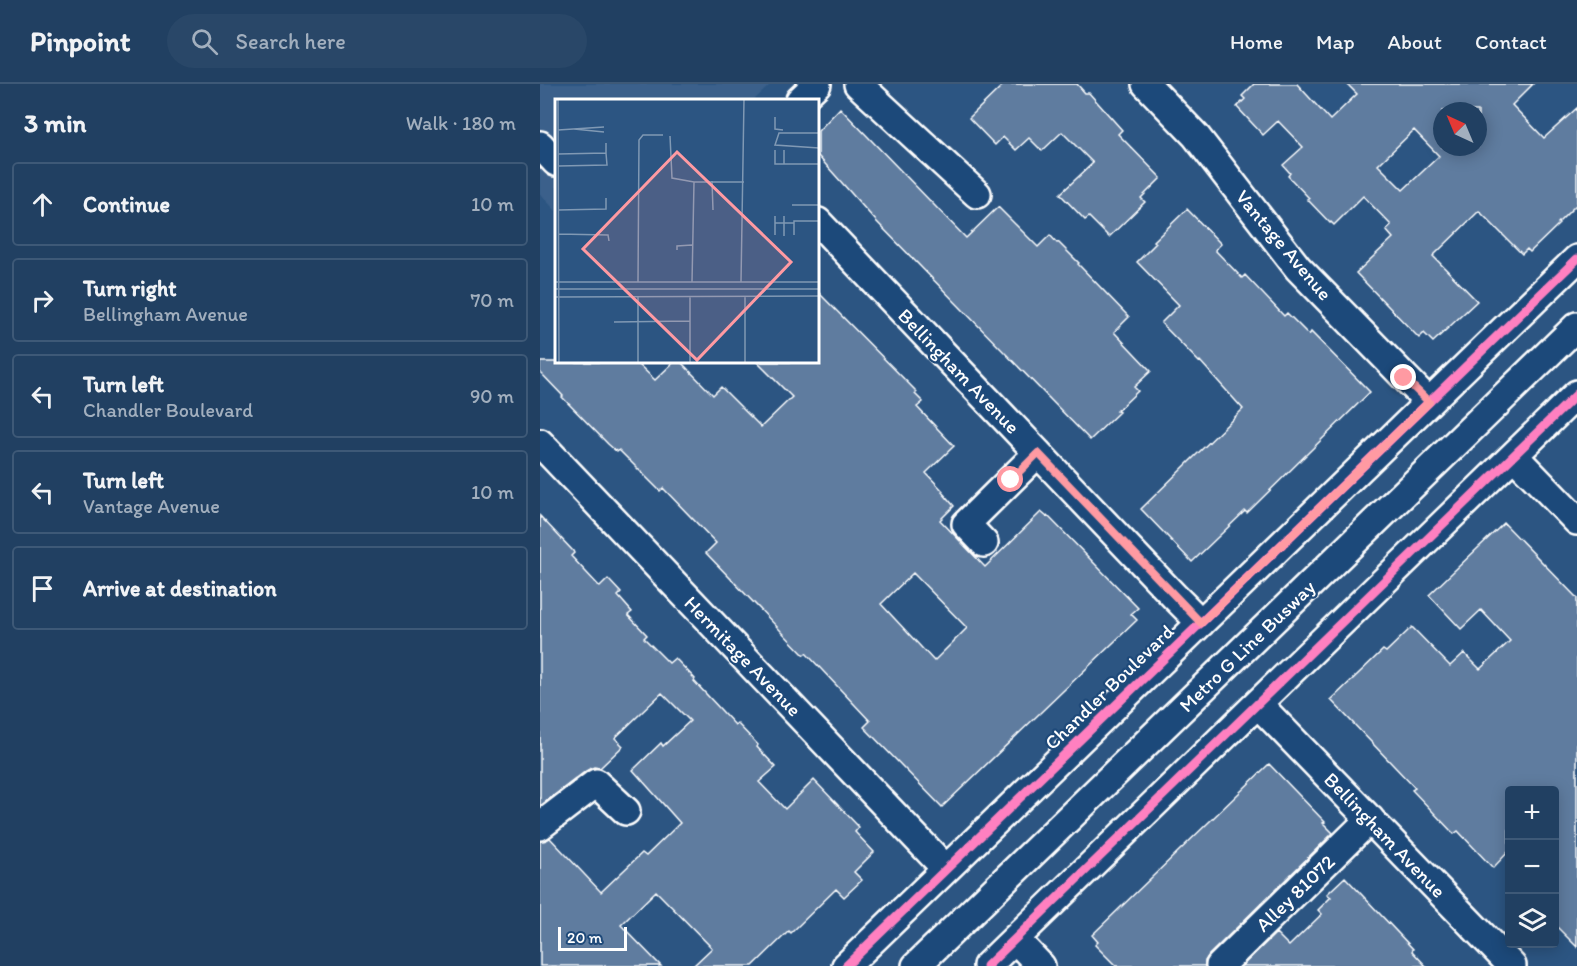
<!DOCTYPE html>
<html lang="en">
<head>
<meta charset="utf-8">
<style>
  :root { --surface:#214062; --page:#294768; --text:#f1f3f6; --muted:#a2afbe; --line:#3e5977 }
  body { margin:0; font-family:Itim,sans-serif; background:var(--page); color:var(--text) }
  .controls { position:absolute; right:18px; bottom:18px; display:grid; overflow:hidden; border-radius:6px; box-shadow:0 3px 15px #0003 }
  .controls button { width:54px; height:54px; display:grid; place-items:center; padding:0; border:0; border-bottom:2px solid var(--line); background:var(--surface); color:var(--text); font:30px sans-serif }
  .compass { position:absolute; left:893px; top:18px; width:54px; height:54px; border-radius:50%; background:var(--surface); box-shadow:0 3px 15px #0003; rotate:316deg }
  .scale { position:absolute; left:18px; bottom:15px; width:69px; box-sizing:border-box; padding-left:6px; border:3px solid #fff; border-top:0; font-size:16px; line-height:21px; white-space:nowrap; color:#fff; -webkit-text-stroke:4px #1f4a7a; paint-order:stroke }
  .stop { position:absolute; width:18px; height:18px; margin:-14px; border:4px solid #ff9aa2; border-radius:50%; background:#fff }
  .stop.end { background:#ff9aa2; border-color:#fff; box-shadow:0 2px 6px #0008 }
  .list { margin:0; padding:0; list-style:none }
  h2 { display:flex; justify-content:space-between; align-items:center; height:78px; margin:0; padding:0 24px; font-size:26px }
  h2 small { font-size:20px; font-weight:400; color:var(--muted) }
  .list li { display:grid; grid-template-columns:39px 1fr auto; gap:18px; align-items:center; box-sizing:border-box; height:84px; margin:0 12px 12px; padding:0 12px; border:2px solid var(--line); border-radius:6px }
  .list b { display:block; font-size:22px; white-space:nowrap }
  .list p { margin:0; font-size:20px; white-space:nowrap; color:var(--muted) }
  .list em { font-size:20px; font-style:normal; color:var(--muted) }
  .icon { flex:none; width:33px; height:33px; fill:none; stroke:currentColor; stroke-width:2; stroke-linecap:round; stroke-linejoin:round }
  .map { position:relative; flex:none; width:1037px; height:882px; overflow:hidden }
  header { display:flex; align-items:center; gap:36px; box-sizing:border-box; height:84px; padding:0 30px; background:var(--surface); border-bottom:2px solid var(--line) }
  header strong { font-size:28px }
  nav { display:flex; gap:33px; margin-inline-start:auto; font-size:21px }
  .search { width:420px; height:54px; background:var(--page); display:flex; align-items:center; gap:15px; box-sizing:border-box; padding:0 21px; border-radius:33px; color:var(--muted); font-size:22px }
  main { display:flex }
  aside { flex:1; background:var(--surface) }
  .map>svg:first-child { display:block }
  .built { fill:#3b618b }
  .building { fill:#5e7c9f; stroke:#fff; stroke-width:1.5; fill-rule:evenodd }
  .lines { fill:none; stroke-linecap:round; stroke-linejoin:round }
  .minor-casing { stroke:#fff; stroke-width:32 }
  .minor { stroke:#1f4a7a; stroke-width:27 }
  .cycleway-casing { stroke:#1f4a7a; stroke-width:13 }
  .cycleway { stroke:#ff80c0; stroke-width:9 }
  .route { stroke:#ff9aa2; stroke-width:8 }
  .labels { text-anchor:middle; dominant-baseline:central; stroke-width:4.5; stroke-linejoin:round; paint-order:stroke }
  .street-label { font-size:20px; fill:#fff; stroke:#1f4a7a }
  .inset-road { fill:none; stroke:#8099b4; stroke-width:1.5 }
  .view { fill:#ff9aa2; fill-opacity:0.15; stroke:#ff9aa2; stroke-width:3 }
  .inset-edge { fill:none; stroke:#fff; stroke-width:3 }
</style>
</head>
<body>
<header>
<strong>Pinpoint</strong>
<div class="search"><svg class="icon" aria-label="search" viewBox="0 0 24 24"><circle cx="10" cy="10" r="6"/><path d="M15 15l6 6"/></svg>Search here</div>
<nav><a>Home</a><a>Map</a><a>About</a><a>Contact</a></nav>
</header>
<main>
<aside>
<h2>3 min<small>Walk · 180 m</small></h2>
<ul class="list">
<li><svg class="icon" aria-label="ahead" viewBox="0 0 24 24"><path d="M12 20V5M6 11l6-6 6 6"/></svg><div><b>Continue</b></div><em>10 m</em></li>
<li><svg class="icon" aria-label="right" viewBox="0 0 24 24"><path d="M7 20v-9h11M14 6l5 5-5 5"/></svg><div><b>Turn right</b><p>Bellingham Avenue</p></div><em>70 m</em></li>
<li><svg class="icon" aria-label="left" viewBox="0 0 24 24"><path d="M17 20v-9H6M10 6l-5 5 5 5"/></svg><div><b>Turn left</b><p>Chandler Boulevard</p></div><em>90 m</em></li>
<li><svg class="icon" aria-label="left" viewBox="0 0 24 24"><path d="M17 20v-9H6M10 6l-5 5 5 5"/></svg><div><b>Turn left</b><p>Vantage Avenue</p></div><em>10 m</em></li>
<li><svg class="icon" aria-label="arrive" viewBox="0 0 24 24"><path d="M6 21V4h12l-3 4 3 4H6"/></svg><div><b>Arrive at destination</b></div></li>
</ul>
</aside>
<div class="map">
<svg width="1037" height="882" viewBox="0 0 1037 882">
  <rect width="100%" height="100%" fill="#2c5582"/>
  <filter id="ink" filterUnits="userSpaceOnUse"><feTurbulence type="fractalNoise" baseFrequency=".0167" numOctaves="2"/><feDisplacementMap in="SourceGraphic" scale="12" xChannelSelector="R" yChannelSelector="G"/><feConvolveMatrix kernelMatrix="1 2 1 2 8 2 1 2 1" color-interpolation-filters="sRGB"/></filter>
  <g filter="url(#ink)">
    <!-- built -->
    <path class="built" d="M0 0H231L214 16H16V127L0 110Z"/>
    <!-- building -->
    <path class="building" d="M464 0H537L545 9H549L582 46 578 50 621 94 601 114 605 118 569 153 549 133 545 136 520 110 553 79 522 48 502 67 489 54 476 66 463 53 455 61 429 34Z
      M714 0H757L790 36 817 10 807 0H993L972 21 1004 54 1037 24V120L1018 139 1019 140 990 168 987 165 982 170 939 127 893 172 937 217 893 258 884 249 879 254 816 189 853 154 846 146 851 141 823 112 794 141 791 138 790 139 767 115 769 114 748 92 750 89 743 81 763 63 738 37 723 51 697 23 705 15 702 12ZM902 27H938V63H902ZM874 46 899 72 863 106 838 81Z
      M300 24 426 154 458 123 498 163 510 151 517 159 518 158 539 179 538 180 589 233 574 248 611 287 594 303 598 307 577 327 579 328 550 356 336 137 278 72V47Z
      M647 125 681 160 675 166 702 194 705 191 744 232 747 229 769 251 771 248 830 308 707 429 705 427 652 478 601 425 703 325 660 277 659 278 621 239 639 221 597 178 616 159 614 157Z
      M278 208 377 308 375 310 383 318 377 323 414 362 386 389 403 407 402 408 414 422 400 436 445 483 501 428 507 433 508 432 598 524 591 530 597 536 402 723 324 643 330 637 266 569 264 571 166 469 176 459 123 404 120 407 79 366 77 368 68 360 22 313 23 312 0 288V278H96L115 296 134 278H141L173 311 181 303 221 343 252 313 217 278H278ZM373 489 427 544 394 577 341 520Z
      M0 432 33 467 34 469 31 472 60 503 68 495 81 509 78 512 92 528 88 531 107 551 104 554 129 579 135 574 155 595 154 597 195 641 197 639 218 661 217 663 236 683 219 698 245 725 274 696 319 743 315 748 334 768 314 788 322 796 304 813 296 805 251 849 249 847 213 882H153L172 864 116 807 81 841 121 882H0V757L10 754 61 808 102 769 106 772 140 739 93 686 121 659 123 662 150 637 122 609 75 654 83 662 60 684 54 683 46 687 0 722Z
      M964 439 1037 514V863L1014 840V706H969V767L953 784 918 747 914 750 872 706 875 704 791 616 843 566 846 568 872 543 910 582 924 569 940 585 970 557 941 526 921 545 889 511Z
      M729 680 785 738 783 739 793 749 669 871 665 877V882H576L555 861 558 858 552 851Z
      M805 793 873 865 872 867 886 882H702L736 849 749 862 782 830 778 826 791 813 787 810Z"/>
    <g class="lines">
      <defs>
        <path id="minor" d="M318 0 437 110
          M606 0 656 52 758 184 889 318
          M260 16 277 0
          M0 61 16 78
          M278 138 634 512 661 539
          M0 359 406 785
          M974 372 1037 437
          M444 459 426 440 498 369
          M718 620 972 882
          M0 742 56 699 86 727
          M475 855 501 882
          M306 882 1037 175
          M376 882 1037 242
          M447 882 1037 310
          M680 882 830 735"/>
      </defs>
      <!-- minor casing -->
      <use href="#minor" class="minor-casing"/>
      <!-- minor -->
      <use href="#minor" class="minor"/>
      <defs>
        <path id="cycleway" d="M306 882 1037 175
          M447 882 1037 310"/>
      </defs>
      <!-- cycleway casing -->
      <use href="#cycleway" class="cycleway-casing"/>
      <!-- cycleway -->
      <use href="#cycleway" class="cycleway"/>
    </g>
  </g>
  <g class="lines" filter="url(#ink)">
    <!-- route -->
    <path class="route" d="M471 396 498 369 661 539 889 318 864 294"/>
  </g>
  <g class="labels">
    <!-- street labels -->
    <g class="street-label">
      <text transform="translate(744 161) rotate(50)">Vantage Avenue</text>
      <text transform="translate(419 287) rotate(46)">Bellingham Avenue</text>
      <text transform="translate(707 562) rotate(-44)">Metro G Line Busway</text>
      <text transform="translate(203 572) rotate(46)">Hermitage Avenue</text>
      <text transform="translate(569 603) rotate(-44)">Chandler Boulevard</text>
      <text transform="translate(845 751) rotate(46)">Bellingham Avenue</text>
      <text transform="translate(755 809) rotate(-44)">Alley 81072</text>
    </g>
  </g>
  <!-- overview -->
  <g transform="translate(15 15)">
    <rect width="264" height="264" fill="#2c5582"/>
    <path class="inset-road" d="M3 0 4 264M220 18V30L228 31M19 30 49 33M3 31 49 28M264 34H224L220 46 264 49M115 37 117 79 139 83H189M220 51V65H229M229 51V65H264M3 55 51 54V44M3 67 52 66 51 54M157 82 158 111M237 106H264M3 111 51 110V99M220 117V136M229 117V137M220 124H239M3 135 53 136 54 142M239 136V122H264M122 151V147L137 146M0 183H264M83 183 84 41 88 36H108M137 183 139 83M186 183 189 0M0 190H264M0 198 264 197M83 198V264M135 198V264M59 223 135 222M190 264V198"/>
    <path class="view" d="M122 53 236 163 142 261 28 150Z"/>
    <rect width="264" height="264" class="inset-edge"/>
  </g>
</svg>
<div class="controls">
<button>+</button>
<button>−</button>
<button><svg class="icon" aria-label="layers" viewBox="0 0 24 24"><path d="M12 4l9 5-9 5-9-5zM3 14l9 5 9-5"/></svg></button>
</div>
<svg class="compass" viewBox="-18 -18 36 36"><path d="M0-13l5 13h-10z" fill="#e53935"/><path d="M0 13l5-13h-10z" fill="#a2afbe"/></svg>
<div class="scale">20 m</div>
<div class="stop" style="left:471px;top:396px"></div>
<div class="stop end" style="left:864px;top:294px"></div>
</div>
</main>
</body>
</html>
